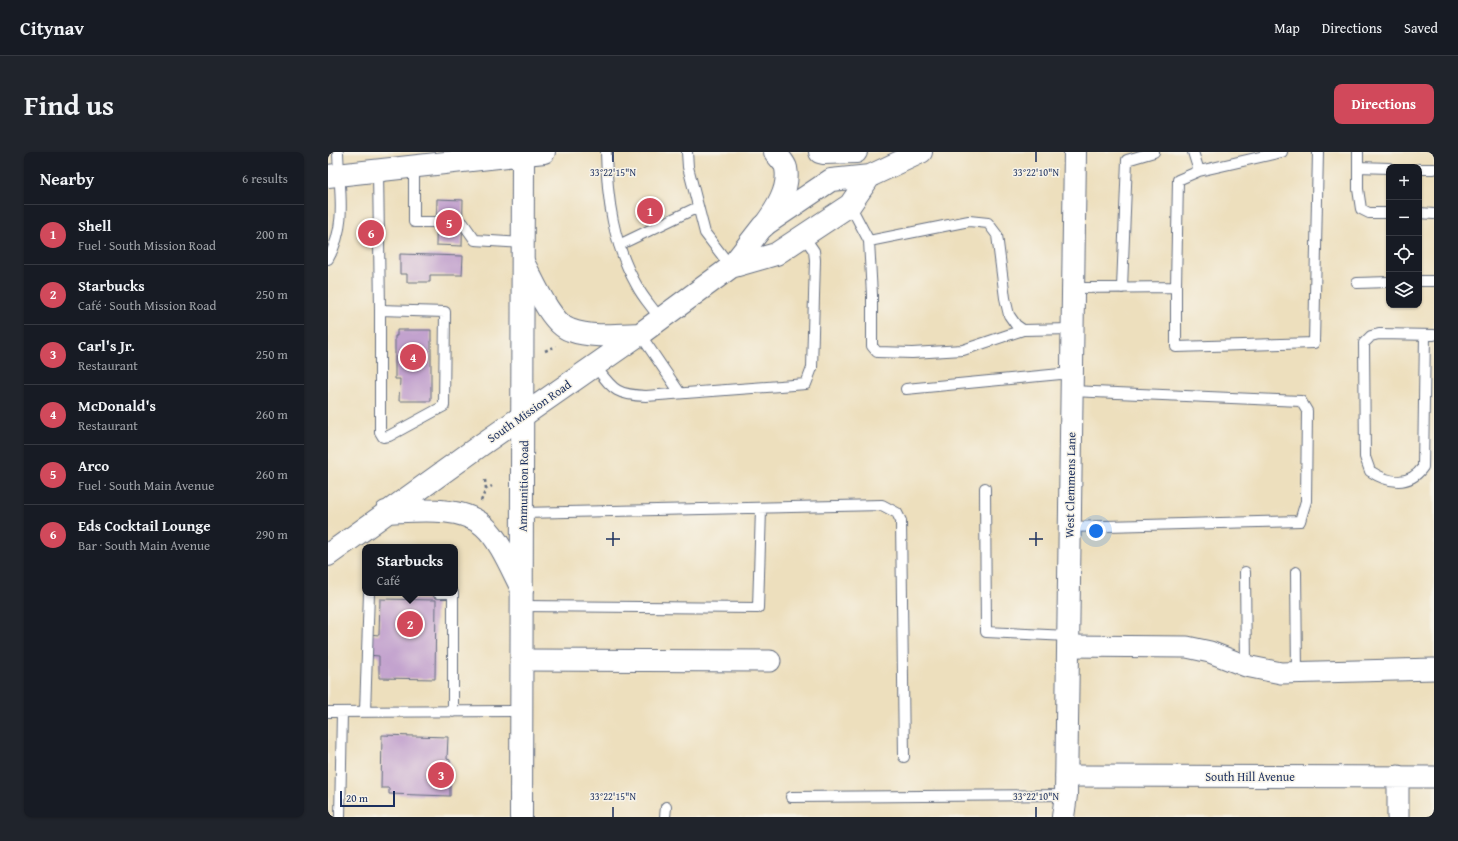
<!DOCTYPE html>
<html lang="en">
<head>
<meta charset="utf-8">
<style>
  :root { --surface:#171b24; --page:#20242c; --text:#f1f3f6; --muted:#9ea1a6; --line:#363941; --accent:#d1495b }
  body { margin:0; font-family:"Gentium Book Plus",serif; background:var(--page); color:var(--text) }
  .controls { position:absolute; right:12px; top:12px; display:grid; overflow:hidden; border-radius:8px; box-shadow:0 1px 3px #0004 }
  .controls button { width:36px; height:36px; display:grid; place-items:center; padding:0; border:0; border-bottom:1px solid var(--line); background:var(--surface); color:var(--text); font:20px sans-serif }
  .scale { position:absolute; left:12px; bottom:10px; width:55px; box-sizing:border-box; padding-left:4px; border:2px solid #1b2f5e; border-top:0; font-size:11px; line-height:14px; white-space:nowrap; color:#1b2f5e; -webkit-text-stroke:3px #f7f3e8; paint-order:stroke }
  .you { position:absolute; left:768px; top:379px; width:14px; height:14px; margin:-10px; border:3px solid #fff; border-radius:50%; background:#1a73e8; box-shadow:0 0 0 6px #1a73e833 }
  .badge { display:grid; place-items:center; width:26px; height:26px; border-radius:50%; background:var(--accent); color:#fff; font-size:13px; font-weight:700 }
  .pin { position:absolute; translate:-50% -50%; border:2px solid #fff; box-shadow:0 1px 4px #0006 }
  .popup { position:absolute; left:34px; top:392px; width:96px; height:52px; box-sizing:border-box; display:grid; place-content:center; border-radius:8px; background:var(--surface); filter:drop-shadow(0 1px 3px #0005); font-size:13px; white-space:nowrap; color:var(--muted) }
  .popup b { font-size:15px; color:var(--text) }
  .popup::after { content:''; position:absolute; left:50%; top:100%; margin-left:-8px; border:8px solid transparent; border-top-color:var(--surface) }
  .list { margin:0; padding:0; list-style:none }
  h2 { display:flex; justify-content:space-between; align-items:center; height:52px; margin:0; padding:0 16px; font-size:17px }
  h2 small { font-size:13px; font-weight:400; color:var(--muted) }
  .list li { display:grid; grid-template-columns:26px 1fr auto; gap:12px; align-items:center; box-sizing:border-box; height:60px; padding:0 16px; border-top:1px solid var(--line) }
  .list b { display:block; font-size:15px; white-space:nowrap }
  .list p { margin:0; font-size:13px; white-space:nowrap; color:var(--muted) }
  .list em { font-size:13px; font-style:normal; color:var(--muted) }
  .icon { flex:none; width:22px; height:22px; fill:none; stroke:currentColor; stroke-width:2; stroke-linecap:round; stroke-linejoin:round }
  .map { position:relative; flex:none; width:1106px; height:665px; overflow:hidden; border-radius:8px }
  header { display:flex; align-items:center; gap:24px; box-sizing:border-box; height:56px; padding:0 20px; background:var(--surface); border-bottom:1px solid var(--line) }
  header strong { font-size:19px }
  nav { display:flex; gap:22px; margin-inline-start:auto; font-size:14px }
  .intro { display:flex; align-items:center; justify-content:space-between; box-sizing:border-box; height:96px; padding:0 24px }
  h1 { margin:0; font-size:28px }
  .button { padding:10px 18px; border-radius:8px; background:var(--accent); color:#fff; font-size:14px; font-weight:700 }
  main { display:flex; gap:24px; padding:0 24px }
  aside { flex:1; background:var(--surface); border-radius:8px; box-shadow:0 1px 3px #0004 }
  .map>svg:first-child { display:block }
  .building { fill:#c2a2ce }
  .lines { fill:none; stroke-linecap:round; stroke-linejoin:round }
  .service-casing { stroke:#646d7f; stroke-width:12 }
  .minor-casing { stroke:#646d7f; stroke-width:23 }
  .tertiary-casing { stroke:#646d7f; stroke-width:24 }
  .secondary-casing { stroke:#646d7f; stroke-width:24 }
  .primary-casing { stroke:#646d7f; stroke-width:24 }
  .path { stroke:#646d7f; stroke-width:2.5; stroke-dasharray:3 3; stroke-linecap:butt }
  .service { stroke:#fff; stroke-width:10 }
  .minor { stroke:#fff; stroke-width:21 }
  .tertiary { stroke:#fff; stroke-width:22 }
  .secondary { stroke:#fff; stroke-width:22 }
  .primary { stroke:#fff; stroke-width:22 }
  .ticks { fill:none; stroke:#1b2f5e; stroke-width:1.5 }
  .labels { text-anchor:middle; dominant-baseline:central; stroke-width:3; stroke-linejoin:round; paint-order:stroke }
  .street-label { font-size:12px; fill:#1b2f5e; stroke:#f7f3e8 }
  .ticks-label { font-size:10px; text-anchor:middle; fill:#1b2f5e; stroke:#f7f3e8; stroke-width:3; stroke-linejoin:round; paint-order:stroke }
</style>
</head>
<body>
<header>
<strong>Citynav</strong>
<nav><a>Map</a><a>Directions</a><a>Saved</a></nav>
</header>
<div class="intro"><h1>Find us</h1><a class="button">Directions</a></div>
<main>
<aside>
<h2>Nearby<small>6 results</small></h2>
<ul class="list">
<li><span class="badge">1</span><div><b>Shell</b><p>Fuel · South Mission Road</p></div><em>200 m</em></li>
<li><span class="badge">2</span><div><b>Starbucks</b><p>Café · South Mission Road</p></div><em>250 m</em></li>
<li><span class="badge">3</span><div><b>Carl's Jr.</b><p>Restaurant</p></div><em>250 m</em></li>
<li><span class="badge">4</span><div><b>McDonald's</b><p>Restaurant</p></div><em>260 m</em></li>
<li><span class="badge">5</span><div><b>Arco</b><p>Fuel · South Main Avenue</p></div><em>260 m</em></li>
<li><span class="badge">6</span><div><b>Eds Cocktail Lounge</b><p>Bar · South Main Avenue</p></div><em>290 m</em></li>
</ul>
</aside>
<div class="map">
<svg width="1106" height="665" viewBox="0 0 1106 665">
  <rect width="100%" height="100%" fill="#f7f3e8"/>
  <filter id="ink" filterUnits="userSpaceOnUse"><feTurbulence type="fractalNoise" baseFrequency=".025" numOctaves="2"/><feDisplacementMap in="SourceGraphic" scale="8" xChannelSelector="R" yChannelSelector="G"/><feConvolveMatrix kernelMatrix="1 2 1 2 8 2 1 2 1" color-interpolation-filters="sRGB"/></filter>
  <filter id="wash" filterUnits="userSpaceOnUse"><feTurbulence type="fractalNoise" baseFrequency=".012" numOctaves="4" result="noise"/><feDisplacementMap in="SourceGraphic" scale="16" xChannelSelector="R" yChannelSelector="G"/><feGaussianBlur stdDeviation="0.9" result="paint"/><feColorMatrix in="noise" values="0 0 0 0 0 0 0 0 0 0 0 0 0 0 0 0 0 1.4 0 .05"/><feComposite in="paint" operator="in"/></filter>
  <g filter="url(#wash)">
    <rect width="100%" height="100%" fill="#eddfbd"/>
    <g id="blocks">
      <!-- building -->
      <path class="building" d="M109 47 135 48 134 94 108 93Z
        M72 102 135 104 134 123H102V130H79V122H72Z
        M69 178H103V249H71L72 227H67V184H69Z
        M52 447 108 448 107 527 51 526V504L40 503 41 482 51 483Z
        M54 583 120 585 119 607 122 608V644L61 642V636H53Z"/>
    </g>
  </g>
  <g filter="url(#ink)">
    <use href="#blocks" fill-opacity="0" stroke="#646d7f" stroke-width="1"/>
    <g class="lines">
      <defs>
        <path id="service" d="M278 0C279 47 285 92 309 134 315 146 325 156 332 167
          M359 0 360 15 377 81 403 115
          M1030 0V37L1033 57 1041 61H1061
          M86 15V70H108
          M1030 15 1061 16
          M1091 17H1106
          M50 19 52 158V280L55 285 61 284 116 254 117 160 52 158
          M871 19 954 0
          M522 53 541 89
          M1091 61 1106 62
          M135 71 147 88 195 91
          M291 93 370 55
          M0 107C20 72 11 38 10 0
          M1091 129H1106
          M1029 131 1061 130
          M848 135V195L986 191 990 0
          M745 136 848 135 850 28 871 19 865 0
          M794 136 799 8 826 0
          M695 178 635 198 584 201 549 200 544 194V143L541 89 641 69 660 71 669 83 677 146 681 163 688 173 695 178 744 177
          M312 182 352 241
          M1097 183 1095 315C1081 335 1060 331 1042 319L1037 305 1036 191 1043 184 1051 182 1106 183
          M267 214C285 237 287 243 318 244L478 232 484 216 487 108 486 99 475 83
          M578 237 743 221
          M657 336 658 480 740 484
          M194 361 554 353 569 361 573 369 576 605
          M741 375 972 369 978 349 979 259 973 249 743 239
          M917 420 918 514
          M968 420 969 521
          M110 441H125V560
          M194 454 430 456 433 357
          M0 560 193 559
          M37 560 41 441
          M463 645 738 643
          M12 665 14 560
          M337 665 338 655"/>
        <path id="minor" d="M740 494 859 495 882 500 918 514 953 521 1106 517
          M194 508 442 509
          M738 624 1106 625
          M1070 624V665"/>
        <path id="tertiary" d="M735 665 738 643 747 0"/>
        <path id="secondary" d="M492 0 496 1 528 0
          M0 24 216 0
          M436 74C448 58 462 37 458 16 457 11 450 5 447 0
          M193 665 195 2"/>
        <path id="primary" d="M195 110C205 128 222 171 242 178 263 186 289 183 312 182
          M403 115 448 102 522 53 542 24
          M58 360C87 359 133 353 156 374 172 388 184 418 194 437
          M0 403 153 293 312 182 403 115 435 74 503 28 542 24 593 0"/>
      </defs>
      <!-- service casing -->
      <use href="#service" class="service-casing"/>
      <!-- minor casing -->
      <use href="#minor" class="minor-casing"/>
      <!-- tertiary casing -->
      <use href="#tertiary" class="tertiary-casing"/>
      <!-- secondary casing -->
      <use href="#secondary" class="secondary-casing"/>
      <!-- primary casing -->
      <use href="#primary" class="primary-casing"/>
      <!-- path -->
      <path class="path" d="M217 199 228 194
        M157 328 158 337
        M153 349 158 337 164 334"/>
      <!-- service -->
      <use href="#service" class="service"/>
      <!-- minor -->
      <use href="#minor" class="minor"/>
      <!-- tertiary -->
      <use href="#tertiary" class="tertiary"/>
      <!-- secondary -->
      <use href="#secondary" class="secondary"/>
      <!-- primary -->
      <use href="#primary" class="primary"/>
    </g>
  </g>
  <!-- ticks -->
  <path class="ticks" d="M285 0V10M708 0V10M285 380V394M708 380V394M278 387H292M701 387H715M285 655V665M708 655V665"/>
  <g class="labels">
    <!-- street labels -->
    <g class="street-label">
      <text transform="translate(201 259) rotate(-35)">South Mission Road</text>
      <text transform="translate(742 333) rotate(-89)">West Clemmens Lane</text>
      <text transform="translate(195 334) rotate(-89)">Ammunition Road</text>
      <text x="922" y="624">South Hill Avenue</text>
    </g>
  </g>
  <g class="ticks-label">
    <text x="285" y="24">33°22'15"N</text>
    <text x="708" y="24">33°22'10"N</text>
    <text x="285" y="648">33°22'15"N</text>
    <text x="708" y="648">33°22'10"N</text>
  </g>
</svg>
<div class="controls">
<button>+</button>
<button>−</button>
<button><svg class="icon" aria-label="locate" viewBox="0 0 24 24"><circle cx="12" cy="12" r="6"/><path d="M12 2v4M12 18v4M2 12h4M18 12h4"/></svg></button>
<button><svg class="icon" aria-label="layers" viewBox="0 0 24 24"><path d="M12 4l9 5-9 5-9-5zM3 14l9 5 9-5"/></svg></button>
</div>
<div class="scale">20 m</div>
<div class="you"></div>
<div class="pin badge" style="left:322px;top:59px">1</div>
<div class="pin badge" style="left:82px;top:472px">2</div>
<div class="popup"><b>Starbucks</b>Café</div>
<div class="pin badge" style="left:113px;top:623px">3</div>
<div class="pin badge" style="left:85px;top:205px">4</div>
<div class="pin badge" style="left:121px;top:71px">5</div>
<div class="pin badge" style="left:43px;top:81px">6</div>
</div>
</main>
</body>
</html>
